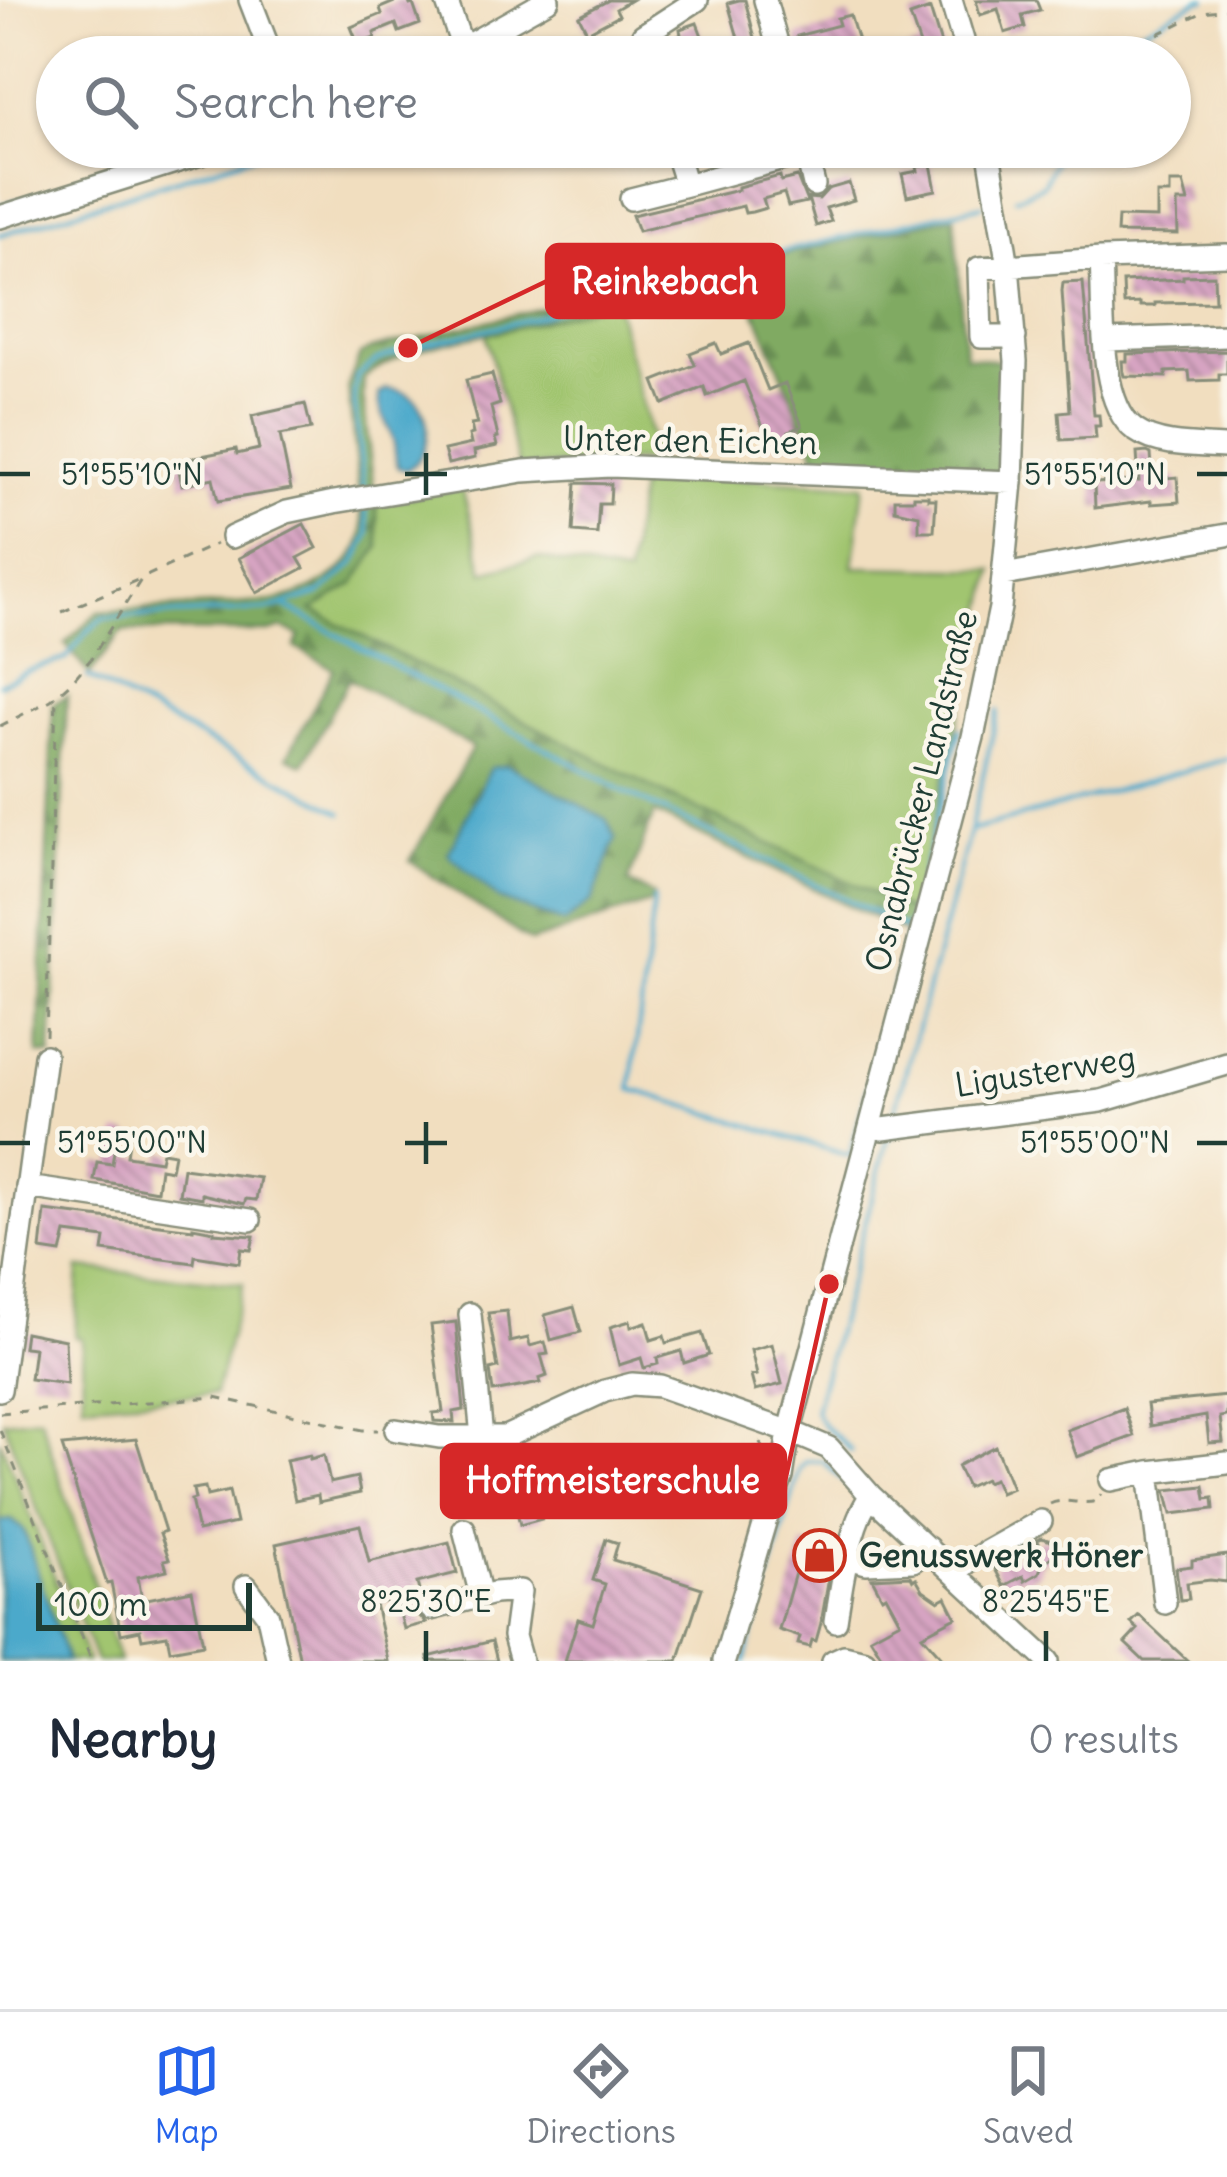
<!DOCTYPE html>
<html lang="en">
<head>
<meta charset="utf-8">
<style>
  :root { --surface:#fff; --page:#f2f2f3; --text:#1f2937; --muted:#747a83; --line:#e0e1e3; --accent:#2563eb }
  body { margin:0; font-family:Delius,sans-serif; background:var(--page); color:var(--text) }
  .scale { position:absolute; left:36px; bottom:30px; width:216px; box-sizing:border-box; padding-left:12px; border:6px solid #1f3d34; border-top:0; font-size:33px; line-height:42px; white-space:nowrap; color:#1f3d34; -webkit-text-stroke:9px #fbf7ec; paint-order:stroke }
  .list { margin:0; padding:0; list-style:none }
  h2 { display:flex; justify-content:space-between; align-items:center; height:156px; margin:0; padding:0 48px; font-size:51px }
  h2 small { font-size:39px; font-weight:400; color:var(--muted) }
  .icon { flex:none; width:66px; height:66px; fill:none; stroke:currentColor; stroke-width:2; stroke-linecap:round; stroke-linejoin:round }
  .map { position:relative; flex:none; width:1227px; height:1661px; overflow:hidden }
  .search { position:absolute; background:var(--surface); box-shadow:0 3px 9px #0004; left:36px; right:36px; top:36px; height:132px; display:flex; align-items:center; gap:30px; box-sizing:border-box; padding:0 42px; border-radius:66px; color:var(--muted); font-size:45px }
  .sheet { height:348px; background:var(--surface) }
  nav { display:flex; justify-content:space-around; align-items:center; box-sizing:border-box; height:168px; border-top:3px solid var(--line); background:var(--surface); font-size:33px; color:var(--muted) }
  nav a { display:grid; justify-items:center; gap:6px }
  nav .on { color:var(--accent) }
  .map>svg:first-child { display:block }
  .green { fill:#a1c56f; stroke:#608152; stroke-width:3 }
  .forest { fill:url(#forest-firs); stroke:#50744b; stroke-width:3 }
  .water { fill:#4ca9cb; stroke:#367380; stroke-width:3 }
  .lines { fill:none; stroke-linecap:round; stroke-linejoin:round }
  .stream { stroke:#4ca9cb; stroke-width:4.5 }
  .building { fill:url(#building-back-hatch) }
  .minor-casing { stroke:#888e7a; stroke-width:26 }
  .path { stroke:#888e7a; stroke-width:3; stroke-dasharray:9 9; stroke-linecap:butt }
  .minor { stroke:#fff; stroke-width:21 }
  .ticks { fill:none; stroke:#1f3d34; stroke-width:4.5 }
  .labels { text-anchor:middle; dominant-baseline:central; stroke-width:9; stroke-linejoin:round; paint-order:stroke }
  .street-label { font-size:33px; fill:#1f3d34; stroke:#fbf7ec }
  .poi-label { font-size:33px; font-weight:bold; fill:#1f3d34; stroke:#fbf7ec; text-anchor:start }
  .ticks-label { font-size:30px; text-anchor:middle; fill:#1f3d34; stroke:#fbf7ec; stroke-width:9; stroke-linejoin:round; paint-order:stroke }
  .leader { fill:none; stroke:#d62828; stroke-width:4.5 }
  .callout-dot { fill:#d62828; stroke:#fbf7ec; stroke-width:4.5 }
  .callout { fill:#d62828; stroke:#d62828; stroke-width:4.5 }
  .callout-label { font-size:36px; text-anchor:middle; font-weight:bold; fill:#fff }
</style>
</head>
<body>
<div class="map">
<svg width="1227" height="1661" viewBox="0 0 1227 1661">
  <defs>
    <pattern id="forest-firs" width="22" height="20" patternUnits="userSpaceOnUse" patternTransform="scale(3)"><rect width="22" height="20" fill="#80aa62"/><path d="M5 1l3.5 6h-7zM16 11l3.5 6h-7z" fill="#688c52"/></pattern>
    <pattern id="building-back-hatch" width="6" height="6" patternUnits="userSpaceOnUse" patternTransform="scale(3)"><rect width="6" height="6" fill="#d7a4c2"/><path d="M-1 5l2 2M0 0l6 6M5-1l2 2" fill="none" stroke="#ae879e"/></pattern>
  </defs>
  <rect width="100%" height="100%" fill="#fbf7ec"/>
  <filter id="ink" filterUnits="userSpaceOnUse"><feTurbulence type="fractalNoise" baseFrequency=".00833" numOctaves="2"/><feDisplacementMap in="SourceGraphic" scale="24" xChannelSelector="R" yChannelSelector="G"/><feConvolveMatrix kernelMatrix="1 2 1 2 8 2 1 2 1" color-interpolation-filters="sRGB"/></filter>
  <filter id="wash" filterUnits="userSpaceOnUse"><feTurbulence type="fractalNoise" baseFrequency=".004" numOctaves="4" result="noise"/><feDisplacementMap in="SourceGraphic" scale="48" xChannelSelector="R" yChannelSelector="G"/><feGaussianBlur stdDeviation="2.7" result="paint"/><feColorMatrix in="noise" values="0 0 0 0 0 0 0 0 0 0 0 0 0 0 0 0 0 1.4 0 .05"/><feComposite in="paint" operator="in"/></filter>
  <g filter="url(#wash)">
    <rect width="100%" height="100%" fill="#f1debf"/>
    <!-- green -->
    <path class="green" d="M614 298 657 460 519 467 486 335Z
      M641 474 864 485 853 567 994 570 912 912 649 786 311 609 354 584 376 502 462 488 484 572 537 558 627 576Z
      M79 1268 243 1284 215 1394 83 1404 82 1338 75 1337Z
      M40 1417 119 1661H96L3 1421Z
      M0 1439 88 1661H0Z"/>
    <!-- forest -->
    <path class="forest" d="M954 216 965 356 1004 361 999 474 821 467 736 265C667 284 599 306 530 324 477 338 406 343 364 378L363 396 374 491 359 493 348 386 360 355 371 349 530 311 648 276 733 256 737 265Z
      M376 502 379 547 354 584 312 610 649 786 912 912 907 933 654 813 628 883 653 895 652 902 531 942 410 861 473 747 349 679 303 764 287 757 334 669 295 647 300 636 283 628 269 632 122 631 90 674 65 644 98 612 268 602C304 596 356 574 363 532 364 524 361 511 360 503Z
      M67 696 51 1055 38 1054 53 704Z"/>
    <!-- water -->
    <path class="water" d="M386 389C432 388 440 448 407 470L399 468C393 457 397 449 392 437 386 421 379 412 379 394Z
      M507 765 606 819 616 838 592 901 564 923 499 899 448 854 490 768Z
      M12 1520 24 1530 67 1661H0V1521Z"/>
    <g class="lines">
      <!-- stream -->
      <path class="stream" d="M1109 57 1116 43 1200 0H1206
        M1016 198 1043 185 1062 147
        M0 206 17 201
        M0 235 264 152
        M364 492 354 395 357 376 376 361 408 348 533 318 612 291 983 205
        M286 607 627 793 910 930
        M88 677 342 813
        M0 684 27 671 66 659 86 633 103 618 267 610 321 593 355 563 369 534 365 503
        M970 831 1227 759
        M654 899 631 1089 850 1156 960 729
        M893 1118 970 831 998 711
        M851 1451C840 1436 820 1428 815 1410L888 1138 892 1136
        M745 1661 800 1469 807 1461 824 1462 853 1491"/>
    </g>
    <g id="blocks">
      <!-- building -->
      <path class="building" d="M399 0H408L410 5 413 4 420 24 399 32 396 24 374 33 375 38 358 44 351 27 382 14 380 8Z
        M609 0H631L616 9 619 15 587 32 579 16Z
        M739 0H745L760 57H711V53L740 45 728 3Z
        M976 0H1036L1040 10 1022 15 1025 27 1005 33 998 9 980 15Z
        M930 9 945 57H892V54L920 45 910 16Z
        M850 15 863 57H816L815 49 801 53 797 36 839 25 837 18Z
        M697 23 702 36 695 38 698 49 675 57H662L657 44 681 35 680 29Z
        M931 164 936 190 907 196 902 174 918 171 917 167Z
        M780 176 781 181 797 177 807 202 788 206 784 193 763 199 766 208 752 212 745 213 743 206 638 231 632 215 738 190V187Z
        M849 183 854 200 826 208 831 221 816 226 808 198 819 199 828 189Z
        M1170 183H1183L1188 202H1177L1178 234 1117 233 1118 217 1157 218V194H1170Z
        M1214 275 1215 302 1155 303V306H1140V303L1124 304 1123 282 1183 279V276Z
        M1083 282 1094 415H1099L1100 426H1095L1096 438 1061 440 1059 412 1070 411 1062 291 1063 283Z
        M716 343 721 354 749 343 768 390 785 383 802 426 789 431 793 441 777 447 772 437 768 439 744 381 707 396 704 387 663 404 654 381 695 365 690 353Z
        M1227 351V374H1219V380L1190 381 1189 371 1166 372V377L1124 376 1123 372 1122 361H1127V354Z
        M492 374 500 404 491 407 498 437 495 438 497 446 474 451 475 458 448 464 444 450 471 444 469 435 473 434 471 425 477 424 466 380Z
        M305 404 311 429 280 435 291 489 218 501 213 478 182 485 177 461 236 449 237 454 259 449 252 416Z
        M1147 452 1151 454 1153 479 1177 477 1179 502 1151 504V501L1095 508 1094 483 1139 481 1137 453Z
        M576 483 611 484 610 504H599L597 534 573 532Z
        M914 496H928V499H936L934 531H919V515L895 510V499H914Z
        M304 524 317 548 298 558 304 568 257 593 239 558Z
        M117 1132 130 1134 127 1156 160 1161 162 1152 174 1154 171 1170 160 1168 157 1191 94 1180 97 1162 112 1164Z
        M183 1168 260 1178 256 1200 246 1199 244 1204 202 1194V1198L179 1194Z
        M45 1211 193 1229V1227L214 1231V1233L254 1236 251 1250 241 1249 239 1263 195 1256 194 1263 103 1251 105 1238 66 1233 61 1253 41 1250Z
        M574 1307 581 1332 551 1340 545 1315Z
        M507 1311 510 1342 528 1338 530 1346 545 1342 548 1354 541 1355 547 1376 539 1379 540 1383 493 1392 490 1370 498 1368 488 1313Z
        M630 1321 631 1327 646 1322 651 1340 664 1336 666 1343 702 1333 709 1355 684 1363 681 1351 657 1358 658 1364 644 1368 641 1358 619 1365 610 1327Z
        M456 1322 464 1410 453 1412 454 1422 434 1421 433 1413 443 1412 431 1325Z
        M25 1332 65 1340 67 1384 30 1379 34 1348 23 1347Z
        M772 1344 782 1384 755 1391 751 1376 757 1375 751 1350Z
        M1227 1396V1416L1220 1417 1223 1442 1209 1443 1206 1416 1150 1426 1147 1404Z
        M1124 1408 1134 1436 1077 1457 1067 1430Z
        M136 1439 165 1531 160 1533 169 1559 164 1560 167 1570 138 1577 142 1600 192 1590 203 1644 170 1650 167 1635 142 1639 140 1630 121 1634 111 1583 107 1584 62 1446Z
        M995 1446 1012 1488 1000 1493 994 1479 986 1482 985 1479 967 1487 957 1466Z
        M310 1455V1459L324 1455 330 1483 357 1477 360 1493 319 1502 318 1495 295 1500 286 1460Z
        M543 1466 551 1498 538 1501 542 1519 520 1525 516 1507 496 1512 490 1488 510 1483 508 1476Z
        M1204 1486 1206 1499 1213 1498 1214 1509 1172 1514 1166 1490Z
        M205 1487 207 1496 229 1491 236 1523 198 1531 191 1500 195 1499 193 1489Z
        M360 1525 369 1562 449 1542 457 1573 417 1583 421 1598 416 1612 426 1623 404 1629 396 1599 375 1604 388 1661H300L276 1544Z
        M1042 1538 1051 1541 1058 1552 1042 1564 1039 1573 1025 1581 1023 1576 1004 1586 994 1567 1003 1559 1014 1557 1039 1543 1037 1540Z
        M606 1539 618 1543 613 1560 702 1588 678 1661H565L578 1619 593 1624 605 1584 593 1580Z
        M827 1540 835 1543 821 1623 816 1641 812 1640 810 1647 798 1644 800 1637 779 1630 803 1544 825 1550Z
        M1227 1555V1582L1210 1580 1187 1583 1189 1599 1180 1600 1176 1568 1192 1566V1560Z
        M911 1576 913 1580 916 1578 923 1590 939 1601 946 1597 956 1617 922 1635 945 1661H885L870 1637 900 1621 886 1595 882 1597 872 1578Z
        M1139 1615 1172 1646 1188 1661H1144L1125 1643 1138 1629 1131 1623Z
        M492 1641 497 1661H429L428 1657Z"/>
    </g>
  </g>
  <g filter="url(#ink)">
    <use href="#blocks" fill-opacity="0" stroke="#888e7a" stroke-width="3"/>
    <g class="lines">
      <defs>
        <path id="minor" d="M250 0 272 57
          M446 0 463 48
          M765 0 781 57
          M951 0 968 57
          M447 57 548 0
          M644 57 641 45 643 35 697 0
          M674 147 686 185 806 153
          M805 147 814 185
          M631 199 686 185
          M0 217 223 147
          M1101 259C1104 303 1097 402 1135 430 1159 447 1199 445 1227 447
          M1015 337H981L979 268 1101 259 1227 255
          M1106 340 1227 336
          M232 537 287 512 334 502 523 471 610 466 1012 482
          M1004 575 1227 535
          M871 1126 883 1129 1101 1101 1227 1064
          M27 1187 250 1220
          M470 1314 482 1437
          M0 1390 45 1056
          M396 1430 439 1437H505L605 1391 632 1384 660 1386 796 1434 829 1448 871 1496 1048 1661
          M1149 1472 1165 1603
          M1111 1480 1149 1472 1227 1463
          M464 1529 481 1596
          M848 1558 866 1563 913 1561 928 1548
          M955 1574 968 1562 1041 1521
          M246 1586 268 1616 278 1661
          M431 1609 494 1593 520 1591 514 1636 521 1661
          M836 1621C841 1588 850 1521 871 1496
          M724 1661 765 1522 782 1477 788 1438 973 737 1000 608 1012 482 1016 361 1008 266 988 147
          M833 1661 844 1656 865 1661"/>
      </defs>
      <!-- minor casing -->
      <use href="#minor" class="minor-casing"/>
      <!-- path -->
      <path class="path" d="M1158 34 1203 12 1227 9
        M242 151 255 147
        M62 612 140 579
        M0 726 51 700 73 680 91 659 142 578 216 544
        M46 1036 56 696
        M0 1413 215 1397 363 1430H378
        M0 1430 92 1661
        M760 1442 764 1454 762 1470 765 1471
        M1050 1504C1065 1497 1081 1506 1098 1501L1101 1494"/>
      <!-- minor -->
      <use href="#minor" class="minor"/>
    </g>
  </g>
  <!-- ticks -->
  <path class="ticks" d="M426 453V495M0 474H30M405 474H447M1197 474H1227M426 1122V1164M0 1143H30M405 1143H447M1197 1143H1227M426 1631V1661M1046 1631V1661"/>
  <!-- icons -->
  <defs>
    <symbol id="shop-ring" viewBox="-11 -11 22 22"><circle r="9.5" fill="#fbf7ec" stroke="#c8321e" stroke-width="1.5"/><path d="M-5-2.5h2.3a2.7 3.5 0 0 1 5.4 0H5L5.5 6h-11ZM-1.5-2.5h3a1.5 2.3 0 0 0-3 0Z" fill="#c8321e"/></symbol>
  </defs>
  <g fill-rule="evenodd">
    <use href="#shop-ring" x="790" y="1526" width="59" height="59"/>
  </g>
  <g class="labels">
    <!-- street labels -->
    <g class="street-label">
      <text transform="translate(690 440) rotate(1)">Unter den Eichen</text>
      <text transform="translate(921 791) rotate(-76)">Osnabrücker Landstraße</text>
      <text transform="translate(1045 1071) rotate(-9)">Ligusterweg</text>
    </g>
    <!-- poi labels -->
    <g class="poi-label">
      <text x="859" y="1555">Genusswerk Höner</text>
    </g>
  </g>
  <g class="ticks-label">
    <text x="132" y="485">51°55'10"N</text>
    <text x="1095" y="485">51°55'10"N</text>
    <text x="132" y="1153">51°55'00"N</text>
    <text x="1095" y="1153">51°55'00"N</text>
    <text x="426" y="1612">8°25'30"E</text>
    <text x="1046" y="1612">8°25'45"E</text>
  </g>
  <!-- callouts -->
  <path class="leader" d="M408 348L547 281M829 1284L785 1481"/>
  <g class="callout-dot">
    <circle cx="408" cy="348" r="12"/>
    <circle cx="829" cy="1284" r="12"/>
  </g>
  <g class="callout">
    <rect x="547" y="245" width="236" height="72" rx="12"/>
    <rect x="442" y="1445" width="343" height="72" rx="12"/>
  </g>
  <g class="callout-label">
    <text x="665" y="294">Reinkebach</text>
    <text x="613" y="1493">Hoffmeisterschule</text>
  </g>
</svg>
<div class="scale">100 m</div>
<div class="search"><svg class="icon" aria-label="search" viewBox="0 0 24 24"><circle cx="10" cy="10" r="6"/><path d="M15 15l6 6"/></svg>Search here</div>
</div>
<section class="sheet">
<h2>Nearby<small>0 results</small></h2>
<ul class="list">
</ul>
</section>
<nav>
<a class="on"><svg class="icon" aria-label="map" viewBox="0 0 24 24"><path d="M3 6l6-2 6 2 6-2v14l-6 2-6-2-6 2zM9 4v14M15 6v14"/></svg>Map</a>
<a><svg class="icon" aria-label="directions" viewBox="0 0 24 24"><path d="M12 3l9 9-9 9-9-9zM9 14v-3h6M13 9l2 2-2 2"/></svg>Directions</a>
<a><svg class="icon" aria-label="saved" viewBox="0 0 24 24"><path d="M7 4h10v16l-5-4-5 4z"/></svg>Saved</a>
</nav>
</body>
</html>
